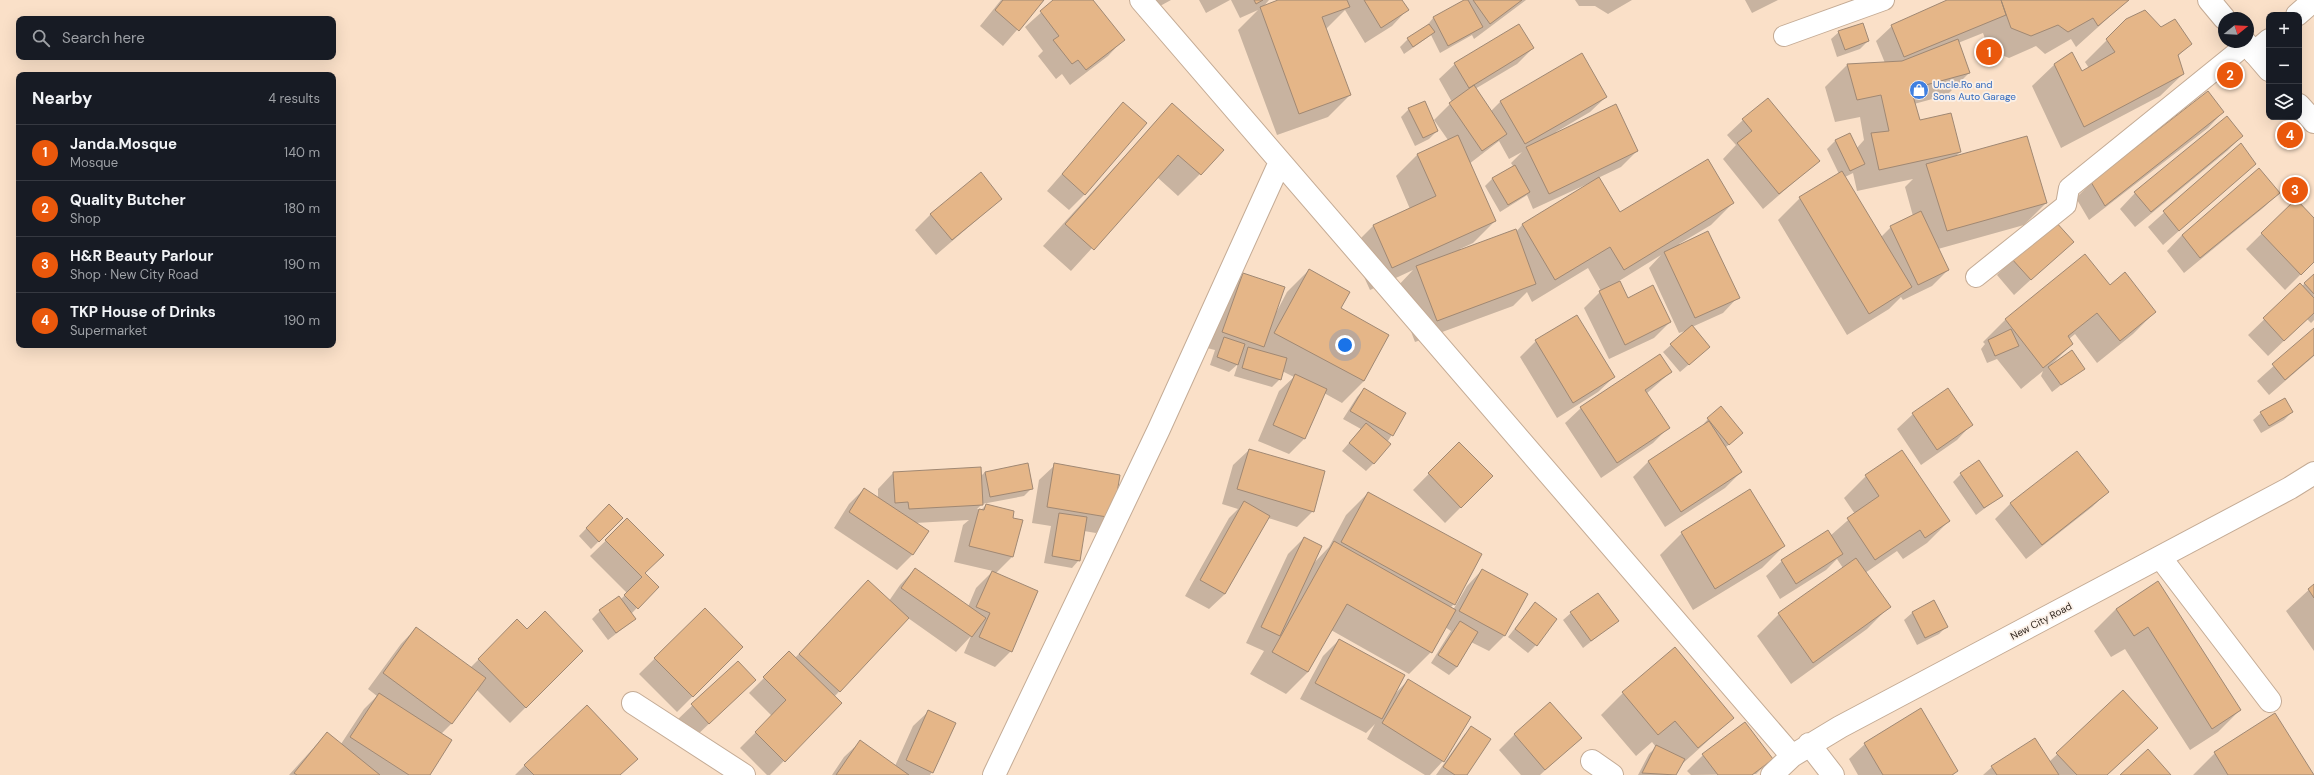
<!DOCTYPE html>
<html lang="en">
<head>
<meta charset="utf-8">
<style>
  :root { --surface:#171b24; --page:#242831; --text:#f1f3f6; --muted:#9ea1a6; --line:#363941; --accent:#ea580c }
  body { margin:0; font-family:"DM Sans",sans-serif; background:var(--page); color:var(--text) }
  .controls { position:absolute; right:12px; top:12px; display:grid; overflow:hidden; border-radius:8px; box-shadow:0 4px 16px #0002 }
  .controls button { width:36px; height:36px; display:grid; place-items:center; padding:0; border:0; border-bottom:1px solid var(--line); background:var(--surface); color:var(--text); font:20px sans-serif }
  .compass { position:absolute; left:2218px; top:12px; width:36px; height:36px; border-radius:50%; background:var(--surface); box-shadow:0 4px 16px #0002; rotate:72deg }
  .you { position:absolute; left:1345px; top:345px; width:14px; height:14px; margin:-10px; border:3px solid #fff; border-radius:50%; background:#1a73e8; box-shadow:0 0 0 6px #1a73e833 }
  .badge { display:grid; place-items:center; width:26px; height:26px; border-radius:50%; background:var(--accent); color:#fff; font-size:13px; font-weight:700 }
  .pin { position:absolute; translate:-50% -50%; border:2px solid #fff; box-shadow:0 1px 4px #0006 }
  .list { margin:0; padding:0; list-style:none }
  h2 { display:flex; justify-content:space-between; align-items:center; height:52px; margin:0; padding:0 16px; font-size:17px }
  h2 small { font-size:13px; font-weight:400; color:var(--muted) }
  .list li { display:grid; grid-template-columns:26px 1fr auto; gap:12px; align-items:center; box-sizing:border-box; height:56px; padding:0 16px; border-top:1px solid var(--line) }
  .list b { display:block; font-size:15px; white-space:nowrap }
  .list p { margin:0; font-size:13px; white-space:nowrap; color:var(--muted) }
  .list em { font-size:13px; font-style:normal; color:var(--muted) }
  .icon { flex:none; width:22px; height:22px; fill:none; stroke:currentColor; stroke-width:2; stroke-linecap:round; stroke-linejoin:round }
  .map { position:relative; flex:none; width:2314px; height:775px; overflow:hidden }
  .search { position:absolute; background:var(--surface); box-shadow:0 4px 16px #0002; left:16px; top:16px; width:320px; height:44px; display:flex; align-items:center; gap:10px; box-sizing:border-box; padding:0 14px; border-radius:8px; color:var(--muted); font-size:15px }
  .panel { position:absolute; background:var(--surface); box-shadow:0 4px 16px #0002; left:16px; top:72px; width:320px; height:276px; border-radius:8px }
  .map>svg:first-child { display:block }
  .shadow { fill:#0003; fill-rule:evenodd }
  .building { fill:#e5b688; stroke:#a08873 }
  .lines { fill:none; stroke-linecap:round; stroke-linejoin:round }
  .lane-casing { stroke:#c4ab95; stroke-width:22 }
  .street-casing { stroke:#c4ab95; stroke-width:24 }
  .secondary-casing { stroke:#c4ab95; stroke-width:24 }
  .lane { stroke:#fff; stroke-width:20 }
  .street { stroke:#fff; stroke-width:22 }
  .secondary { stroke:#fff; stroke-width:22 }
  .labels { text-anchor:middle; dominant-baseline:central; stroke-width:3.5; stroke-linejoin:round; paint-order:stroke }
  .shop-label { font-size:10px; fill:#366cbe; stroke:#fbf0e7; text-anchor:start }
  .street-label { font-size:10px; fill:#2d231b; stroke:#fbf0e7 }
</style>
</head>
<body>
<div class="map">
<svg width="2314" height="775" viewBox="0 0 2314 775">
  <rect width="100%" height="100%" fill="#fae0c8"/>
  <!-- shadow -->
  <path class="shadow" d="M1001 0H1043L1003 46 980 26Z
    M1055 0H1092L1123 40 1108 56 1070 85 1062 74 1056 79 1038 56 1043 51 1025 27Z
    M1131 0H1171L1140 17Z
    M1199 0H1230L1206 13Z
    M1231 0H1269L1263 7 1281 0H1401L1407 10 1392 26 1365 43 1345 10 1326 29 1350 95 1328 117 1277 135 1238 30 1258 10 1240 18Z
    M1466 0H1526L1474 39 1472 35 1440 53 1431 35 1404 54 1400 47 1408 39 1426 27 1433 18Z
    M1575 0H1632L1608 14 1595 6H1579Z
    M1745 0H1778L1752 13Z
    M1949 0H2128L2076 47 2071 39 2045 54 2036 46 2009 58 1989 50 1983 33 1958 43 1969 73 1947 95 1914 104 1919 121 1960 152 1954 158 2046 203 2024 225 1938 249 1948 270 1932 286 1903 300 1901 297 1889 309 1847 335 1778 220 1800 198 1839 174 1827 149 1835 141 1849 134 1856 149 1864 140 1860 117 1835 122 1825 87 1847 65 1885 63 1876 41 1892 26ZM1853 173 1857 191 1913 179 1905 187 1913 216 1891 227 1881 237 1845 177Z
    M2127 20 2161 28 2190 44 2177 57 2183 74 2160 96 2061 148 2032 86 2055 64 2081 73 2089 68 2085 62Z
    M1839 32 1868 41 1860 49 1837 57 1831 39Z
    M1533 48 1517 64 1475 89 1491 111 1501 101 1606 97 1590 112 1556 132 1637 151 1621 167 1598 178 1619 213 1733 203 1711 225 1679 244 1738 297 1723 313 1692 327 1701 354 1680 372 1663 352 1688 330 1679 333 1649 268 1661 255 1619 281 1627 299 1670 322 1654 338 1609 359 1584 308 1601 291 1588 268 1532 302 1527 292 1513 306 1415 342 1395 289 1413 270 1370 290 1351 248 1373 226 1410 209 1396 176 1418 154 1448 140 1434 120 1452 102 1439 79 1455 64ZM1499 141 1509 159 1522 152 1511 163 1513 166 1493 178 1485 186 1500 212 1527 195 1533 209 1596 180 1522 225 1516 232 1461 250 1460 249 1473 243 1495 221 1469 164Z
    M1123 104 1085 194 1069 210 1047 191Z
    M1172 104 1200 174 1178 196 1157 177 1071 271 1043 246Z
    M1409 109 1437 131 1429 139 1415 146 1401 117Z
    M2223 112 2208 128 2089 220 2076 198 2092 182Z
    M1743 120 1818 161 1763 209 1723 159 1736 145 1727 135Z
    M2242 136 2227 151 2135 227 2120 209 2135 193Z
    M2240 145 2255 164 2163 245 2148 227Z
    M2279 193 2263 208 2184 273 2167 251 2182 235Z
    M1001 199 936 255 915 230 931 214Z
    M2296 200 2314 219V261L2285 290 2246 249Z
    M2072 242 2014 295 1997 275 2012 259Z
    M2085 256 2109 286 2155 312 2133 334 2097 363 2075 334 2069 339 2072 344 2051 365 2083 368 2052 392 2041 376 2043 371 2021 389 1997 359 1987 363 1981 349 1985 344 1983 342 2005 320Z
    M1309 270 1340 309 1388 335 1364 381 1342 403 1324 393 1304 439 1289 454 1258 441 1279 391 1294 377 1282 371 1280 379 1272 387 1234 376 1238 364 1229 372 1210 365 1215 350 1207 348 1228 289 1243 274 1277 311 1287 292Z
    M2314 275V320L2311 323 2307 319 2268 356 2248 335 2300 285 2302 286Z
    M2314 330V356L2269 395 2257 381Z
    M1536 341 1614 377 1598 392 1557 418 1520 357Z
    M1671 372 1646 394 1669 427 1653 443 1601 478 1565 423 1581 408Z
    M1364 389 1405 414 1374 463 1366 471 1342 451 1361 429 1343 419 1357 397Z
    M1948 389 1972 424 1957 440 1921 465 1897 429 1913 414Z
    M2292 412 2284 420 2261 433 2253 420 2261 413Z
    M1708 419 1734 440 1725 448 1741 472 1725 488 1665 527 1633 477 1649 461 1701 427Z
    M1459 443 1492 476 1445 523 1413 490Z
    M1249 450 1313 511 1297 527 1268 518 1225 594 1209 609 1185 596 1229 518 1238 509 1222 504 1233 465Z
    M2077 452 2108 492 2092 507 2026 559 1995 519 2010 504Z
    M1055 465 1112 518 1096 533 1084 531 1079 560 1072 568 1044 563 1051 526 1032 523 1039 480Z
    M985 472 1032 488 1024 496 982 504 977 509 981 510 986 505 1012 519 1021 521 1012 557 995 574 1011 651 995 667 964 653 971 636 956 652 908 618 834 697 841 703 770 775H767L740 748 772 716 749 693 789 653 795 658 868 581 889 601 900 585 915 569 968 607 976 588 993 571 954 562 963 525 969 520 915 523 928 532 912 555 897 570 834 528 849 504 864 489 878 498V489L893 473 980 477Z
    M1961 474 2002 495 1976 515 1953 482Z
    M1866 476 1949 521 1927 543 1903 559 1897 551 1865 573 1889 607 1867 629 1791 684 1757 636 1779 614 1843 568 1837 559 1826 570 1780 599 1766 576 1782 561 1830 536 1855 514 1844 498Z
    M1368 493 1454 604 1450 608 1453 610 1467 586 1482 570 1527 595 1504 636 1489 651 1471 642 1457 667 1449 675 1431 663 1451 631 1445 627 1431 652 1409 674 1331 630 1308 672 1286 694 1250 674 1264 651 1246 643 1288 554 1304 538 1314 563 1329 547 1346 515Z
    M609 505 622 518 591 549 579 536Z
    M627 520 644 573 657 587 631 614 635 619 608 640 592 619 600 611 621 599 627 593 590 556Z
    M1682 533 1784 546 1762 568 1693 610 1660 555Z
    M2158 582 2240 710 2218 732 2190 750 2125 649 2111 657 2094 631 2116 609Z
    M2314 585V651L2286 611Z
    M1933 602 1946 627 1939 634 1917 645 1904 620 1912 613Z
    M1535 603 1536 645 1528 653 1508 637Z
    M705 609 742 647 677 712 639 674Z
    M1571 613 1617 621 1583 648 1563 620Z
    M517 621 527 630 582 651 510 723 476 689 452 723 441 734 429 775H289L327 733 341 744 364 709 377 696 368 689 401 644 416 628 470 668Z
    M1339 640 1394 695 1408 680 1443 761 1430 775H1425L1367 739 1375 724 1366 733 1300 699 1323 656Z
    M738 662 755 680 693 739 676 721Z
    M2123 692 2141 743 2107 775H1983L1992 767 2049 762Z
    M1623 693 1733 718 1681 765 1675 775H1638L1649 754 1656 747 1652 742 1636 756 1601 715Z
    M929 711 932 772 930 775H832L844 757 860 742 895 766 913 726Z
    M1744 723 1772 758 1756 774 1691 775 1687 771 1703 755Z
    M1472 727 1466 775H1436L1464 735Z
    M1514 735 1580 738 1540 775H1521L1499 750Z
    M1865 744 1957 771 1953 775H1858L1849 759Z
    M2215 753 2313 775H2193Z
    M525 765 620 775H515Z"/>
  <!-- building -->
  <path class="building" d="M1003 0H1044L1019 31 995 10Z
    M1053 0H1093L1125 40 1086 70 1078 60 1072 64 1053 40 1059 36 1040 11Z
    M1254 0H1263L1256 4Z
    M1278 0H1347L1350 7 1322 17 1351 95 1299 114 1260 7Z
    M1364 0H1402L1409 10 1381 28Z
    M1464 0H1468L1483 27 1448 46 1433 17Z
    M1473 0H1522L1490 24Z
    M1947 0H2001L2006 15 1904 57 1891 25Z
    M2001 0H2129L2098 26 2093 18 2068 32 2058 25 2031 36 2011 28Z
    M2145 10 2161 27 2175 19 2192 44 2178 55 2184 74 2084 127 2054 64 2072 52 2082 71 2115 52 2106 39 2126 19Z
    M1863 23 1869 41 1845 50 1838 31Z
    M1429 24 1435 32 1413 47 1407 38Z
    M1519 24 1534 48 1469 88 1454 63Z
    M1958 39 1970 73 1911 89 1920 120 1951 113 1961 152 1879 170 1871 133 1889 131 1881 95 1857 100 1847 64 1902 61Z
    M1582 53 1607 97 1525 144 1500 101Z
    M1474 85 1507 134 1482 151 1449 103Z
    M2208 91 2224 112 2105 206 2091 182Z
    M1768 98 1820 161 1779 194 1737 143 1752 131 1742 119Z
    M1425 101 1438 131 1423 138 1408 108Z
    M1123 102 1147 123 1085 195 1062 174Z
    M1172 103 1224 150 1201 175 1178 155 1094 250 1065 224Z
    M1616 104 1638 151 1549 194 1526 147Z
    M2227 116 2243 136 2151 212 2134 192Z
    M1850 133 1865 164 1850 171 1835 140Z
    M1458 135 1496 221 1392 268 1373 225 1436 196 1417 154Z
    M2027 136 2047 203 1947 231 1926 164Z
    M2241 143 2256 164 2179 231 2163 211Z
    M1708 159 1734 203 1624 270 1610 247 1555 280 1522 224 1599 177 1620 212Z
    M1515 165 1530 192 1508 205 1492 178Z
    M2259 168 2280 193 2200 258 2182 235Z
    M1842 171 1912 287 1869 314 1799 197Z
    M981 172 1002 199 952 240 930 214Z
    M2296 199 2314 218V262L2301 275 2261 233Z
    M1921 211 1949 270 1918 285 1890 226Z
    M2055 221 2074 242 2031 280 2011 258Z
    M1516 229 1536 284 1437 321 1416 266Z
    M1708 231 1740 298 1695 318 1664 252Z
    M2085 254 2110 285 2125 272 2156 312 2120 341 2097 313 2068 336 2073 344 2043 368 2005 319Z
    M1309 269 1350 292 1341 308 1389 335 1364 381 1274 333Z
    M1243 273 1285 287 1264 347 1222 332Z
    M2314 274V294L2304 283Z
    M1620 281 1628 298 1653 285 1671 322 1625 345 1599 291Z
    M2300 283 2314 298V313L2284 341 2263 318Z
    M1577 315 1615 377 1573 403 1535 340Z
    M1692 325 1710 347 1689 365 1670 344Z
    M2314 328V355L2285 380 2272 364Z
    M2011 329 2019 346 1995 356 1988 340Z
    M1224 337 1245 344 1238 365 1217 357Z
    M1248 347 1287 358 1281 380 1242 368Z
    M2072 350 2085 369 2061 385 2048 367Z
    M1660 354 1672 372 1645 390 1670 428 1617 463 1580 407Z
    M1295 374 1327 389 1305 439 1273 425Z
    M1364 388 1406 413 1393 436 1350 411Z
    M1948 388 1973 425 1937 450 1912 413Z
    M2285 398 2293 412 2269 426 2260 412Z
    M1721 406 1743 433 1729 445 1707 418Z
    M1709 421 1742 472 1681 512 1648 461Z
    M1366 423 1391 444 1374 464 1349 443Z
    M1459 442 1493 476 1461 508 1428 473Z
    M1249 449 1325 471 1314 512 1237 489Z
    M1902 450 1950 521 1925 538 1920 530 1875 560 1847 518 1879 496 1865 475Z
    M2077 451 2109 492 2042 545 2010 503Z
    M1979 460 2003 496 1984 508 1960 473Z
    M1028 463 1033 489 990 497 985 472Z
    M1054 463 1120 475 1113 518 1047 507Z
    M981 467 983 505 909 509 908 502 895 503 893 472Z
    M864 488 929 531 913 555 849 512Z
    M1750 489 1785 546 1715 589 1681 532Z
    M1368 492 1482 554 1455 605 1341 542Z
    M1244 501 1270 516 1225 594 1200 580Z
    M609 504 623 518 599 542 586 528Z
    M986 504 1014 511 1013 518 1023 520 1013 557 969 546 979 509 984 510Z
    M1059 513 1087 517 1080 561 1052 556Z
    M627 518 664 555 645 573 659 587 638 609 624 595 642 577 605 540Z
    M1828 530 1843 554 1796 584 1781 560Z
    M1304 537 1322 546 1280 636 1261 627Z
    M1334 541 1456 610 1432 653 1347 604 1308 672 1272 652Z
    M1856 558 1891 607 1813 663 1778 613Z
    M915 568 986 618 972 637 901 588Z
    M1482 569 1528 594 1505 636 1459 611Z
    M992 571 1038 591 1012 652 979 637 990 613 976 607Z
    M868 580 909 618 840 692 799 654Z
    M2158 581 2241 710 2212 729 2148 627 2134 636 2116 609Z
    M2314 584V598L2308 589Z
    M1598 593 1619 621 1591 641 1570 612Z
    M619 596 636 619 616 633 599 610Z
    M1934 600 1948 627 1925 638 1912 612Z
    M1535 602 1557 619 1537 646 1515 629Z
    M705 608 743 647 693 697 654 658Z
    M545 611 583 651 526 708 478 659 517 619 527 629Z
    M1460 621 1478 632 1457 667 1438 655Z
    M416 627 486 678 452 724 383 673Z
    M1339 639 1405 675 1382 719 1315 683Z
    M1675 647 1734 718 1698 748 1675 721 1658 735 1622 692Z
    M789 651 842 703 785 762 755 732 786 700 763 677Z
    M738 661 756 680 709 724 691 704Z
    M1408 679 1471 717 1444 762 1382 723Z
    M2123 690 2158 728 2107 775H2077L2056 753Z
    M379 693 452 740 430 775H409L350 737Z
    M1550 702 1582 738 1545 770 1514 734Z
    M587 705 638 759 620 775H534L524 765Z
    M1921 708 1958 771 1952 775H1883L1864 743Z
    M928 710 956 723 933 773 906 760Z
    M2275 713 2314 775H2228L2214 752Z
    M1745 722 1773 759 1752 775H1718L1702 754Z
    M1471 726 1491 739 1467 775H1455L1443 767Z
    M327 732 380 775H297L294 773Z
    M2035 738 2059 775H1997L1991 766Z
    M860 740 909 775H836Z
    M1656 745 1685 759 1676 775 1642 773Z
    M2148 749 2171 775H2120Z"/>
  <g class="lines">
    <defs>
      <path id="lane" d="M1784 36 1884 0
        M1976 277 2066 205 2069 188 2247 44"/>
      <path id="street" d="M1141 0 1792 756
        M2297 15 2314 0
        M2254 53 2269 40
        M2160 557 2270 701
        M633 703 744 775
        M1809 744 1833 775
        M1592 761 1612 775
        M994 775 1159 429 1280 162
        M1772 775 1792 756 1840 727 2290 488 2314 473"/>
      <path id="secondary" d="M2209 0 2224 18
        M2245 42 2269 70
        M2299 105 2314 122"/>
    </defs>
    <!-- lane casing -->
    <use href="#lane" class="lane-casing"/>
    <!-- street casing -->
    <use href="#street" class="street-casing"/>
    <!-- secondary casing -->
    <use href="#secondary" class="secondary-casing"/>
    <!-- lane -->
    <use href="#lane" class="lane"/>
    <!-- street -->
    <use href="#street" class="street"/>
    <!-- secondary -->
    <use href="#secondary" class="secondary"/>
  </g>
  <!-- icons -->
  <defs>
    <symbol id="shop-disc" viewBox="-11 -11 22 22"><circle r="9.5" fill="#3f7fe0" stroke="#fbf0e7"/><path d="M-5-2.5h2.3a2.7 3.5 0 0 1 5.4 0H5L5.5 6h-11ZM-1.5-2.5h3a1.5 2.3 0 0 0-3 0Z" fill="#fff"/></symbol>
  </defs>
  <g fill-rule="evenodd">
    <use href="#shop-disc" x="1908" y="79" width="22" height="22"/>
  </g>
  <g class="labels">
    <!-- shop labels -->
    <g class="shop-label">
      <text x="1933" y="84">Uncle.Ro and<tspan x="1933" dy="12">Sons Auto Garage</tspan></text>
    </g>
    <!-- street labels -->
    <g class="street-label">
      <text transform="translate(2041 621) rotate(-28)">New City Road</text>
    </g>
  </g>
</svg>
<div class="controls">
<button>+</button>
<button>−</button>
<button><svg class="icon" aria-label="layers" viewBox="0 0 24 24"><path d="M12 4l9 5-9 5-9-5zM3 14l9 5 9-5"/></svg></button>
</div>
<svg class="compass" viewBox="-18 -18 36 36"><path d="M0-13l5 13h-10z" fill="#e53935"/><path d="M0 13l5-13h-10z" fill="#9ea1a6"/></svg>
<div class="you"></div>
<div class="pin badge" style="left:1989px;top:52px">1</div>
<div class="pin badge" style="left:2230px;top:75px">2</div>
<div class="pin badge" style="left:2295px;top:190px">3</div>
<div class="pin badge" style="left:2290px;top:135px">4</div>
<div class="search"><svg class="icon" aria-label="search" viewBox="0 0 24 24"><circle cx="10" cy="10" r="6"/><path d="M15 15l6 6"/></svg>Search here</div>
<section class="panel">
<h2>Nearby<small>4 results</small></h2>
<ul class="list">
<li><span class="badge">1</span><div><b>Janda.Mosque</b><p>Mosque</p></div><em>140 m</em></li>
<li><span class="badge">2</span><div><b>Quality Butcher</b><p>Shop</p></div><em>180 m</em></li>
<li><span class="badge">3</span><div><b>H&amp;R Beauty Parlour</b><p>Shop · New City Road</p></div><em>190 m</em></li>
<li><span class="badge">4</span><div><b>TKP House of Drinks</b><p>Supermarket</p></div><em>190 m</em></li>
</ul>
</section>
</div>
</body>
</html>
